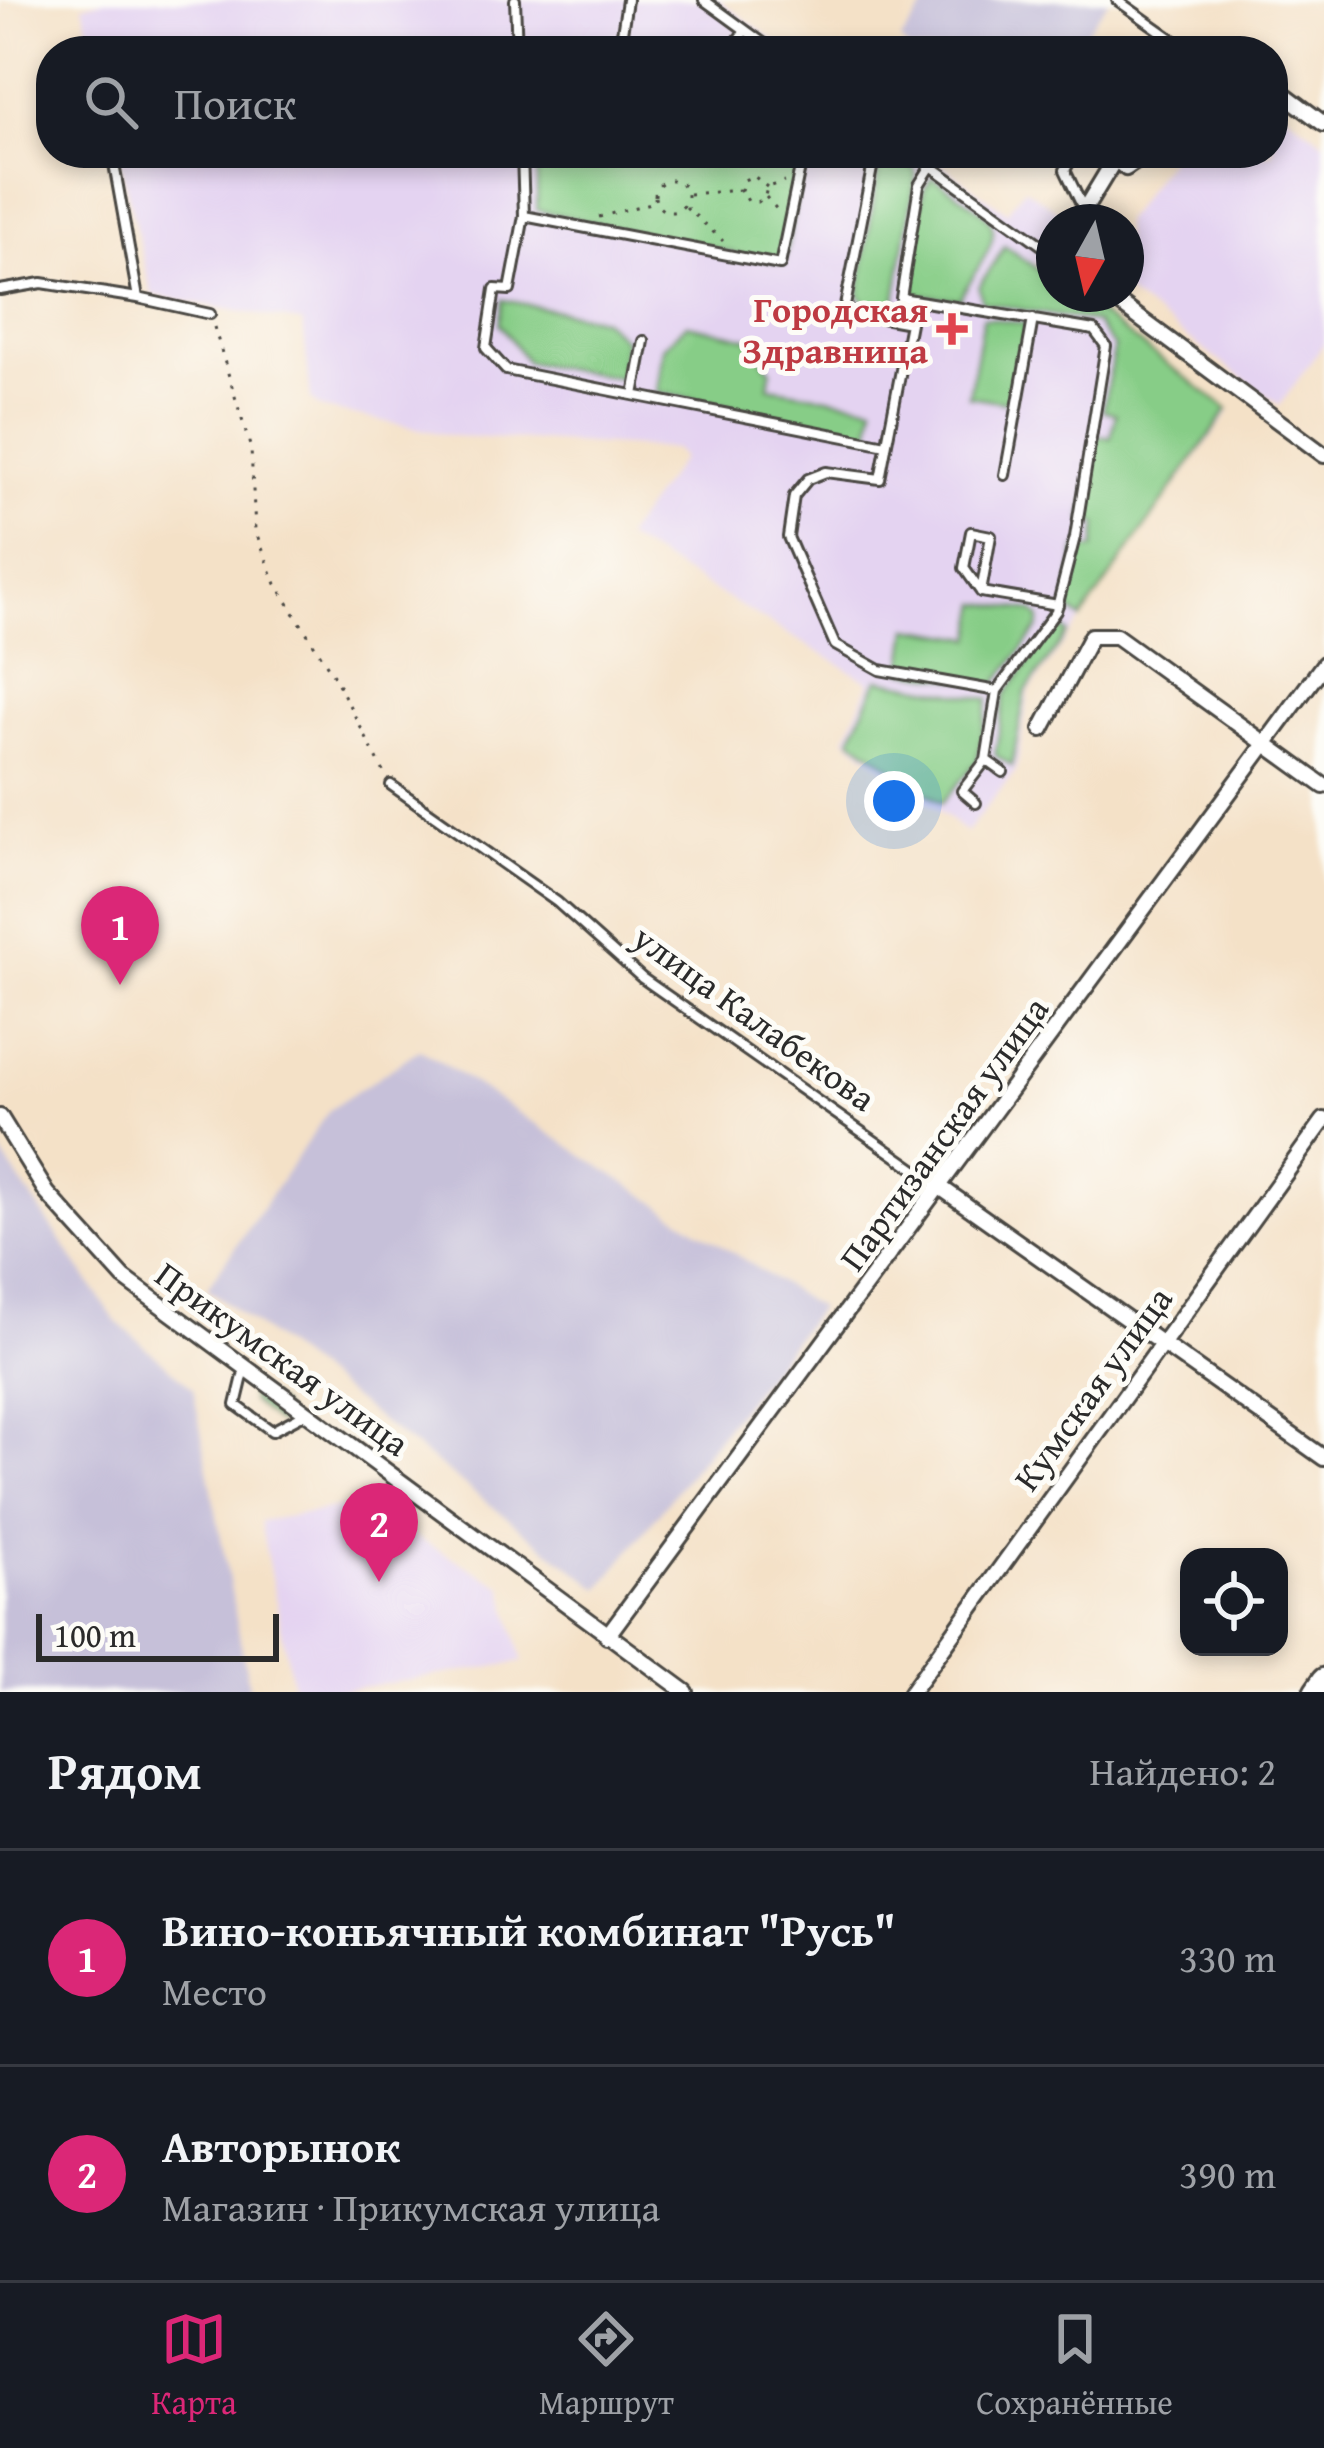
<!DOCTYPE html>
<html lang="ru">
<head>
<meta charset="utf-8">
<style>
  :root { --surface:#171b24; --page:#20242c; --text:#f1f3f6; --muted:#9ea1a6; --line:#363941; --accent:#db2777 }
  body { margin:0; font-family:"Gentium Book Plus",serif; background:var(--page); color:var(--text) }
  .controls { position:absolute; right:36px; bottom:36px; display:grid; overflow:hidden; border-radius:24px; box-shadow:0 6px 18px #0003 }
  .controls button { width:108px; height:108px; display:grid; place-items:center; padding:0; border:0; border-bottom:3px solid var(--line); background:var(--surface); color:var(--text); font:60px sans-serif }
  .compass { position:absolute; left:1036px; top:204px; width:108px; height:108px; border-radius:50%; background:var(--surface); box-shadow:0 6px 18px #0003; rotate:188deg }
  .scale { position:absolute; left:36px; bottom:30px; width:243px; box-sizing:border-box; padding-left:12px; border:6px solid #2b2b2b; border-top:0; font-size:33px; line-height:42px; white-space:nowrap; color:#2b2b2b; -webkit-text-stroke:9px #fdfcf7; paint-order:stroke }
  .you { position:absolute; left:894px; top:801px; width:42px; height:42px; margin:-30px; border:9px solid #fff; border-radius:50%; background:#1a73e8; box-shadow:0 0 0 18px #1a73e833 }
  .badge { display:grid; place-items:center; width:78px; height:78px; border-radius:50%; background:var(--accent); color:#fff; font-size:39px; font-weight:700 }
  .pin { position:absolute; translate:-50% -99px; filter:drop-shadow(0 3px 6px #0008) }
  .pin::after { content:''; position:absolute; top:63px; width:42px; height:36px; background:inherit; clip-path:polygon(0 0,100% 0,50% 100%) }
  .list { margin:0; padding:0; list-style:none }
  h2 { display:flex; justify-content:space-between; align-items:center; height:156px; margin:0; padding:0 48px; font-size:51px }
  h2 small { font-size:39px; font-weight:400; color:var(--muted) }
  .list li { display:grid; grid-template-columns:78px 1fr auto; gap:36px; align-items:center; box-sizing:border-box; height:216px; padding:0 48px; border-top:3px solid var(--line) }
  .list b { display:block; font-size:45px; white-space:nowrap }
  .list p { margin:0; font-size:39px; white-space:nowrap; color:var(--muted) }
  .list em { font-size:39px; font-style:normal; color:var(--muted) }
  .icon { flex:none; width:66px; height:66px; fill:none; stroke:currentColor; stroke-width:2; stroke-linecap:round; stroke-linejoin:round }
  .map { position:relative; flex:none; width:1324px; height:1692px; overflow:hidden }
  .search { position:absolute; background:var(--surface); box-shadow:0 6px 18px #0003; left:36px; right:36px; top:36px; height:132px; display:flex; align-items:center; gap:30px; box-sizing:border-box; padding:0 42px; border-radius:48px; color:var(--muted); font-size:45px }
  .sheet { height:588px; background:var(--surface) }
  nav { display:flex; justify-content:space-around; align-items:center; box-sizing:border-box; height:168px; border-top:3px solid var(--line); background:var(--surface); font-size:33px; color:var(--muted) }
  nav a { display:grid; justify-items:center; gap:6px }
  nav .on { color:var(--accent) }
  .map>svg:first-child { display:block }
  .built { fill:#e4d3f1 }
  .industrial { fill:#c6c0d9 }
  .green { fill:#87cd87; stroke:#597c59; stroke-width:3 }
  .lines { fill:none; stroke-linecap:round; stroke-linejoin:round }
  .lane-casing { stroke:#494642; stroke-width:14 }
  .street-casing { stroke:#494642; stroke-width:20 }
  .primary-casing { stroke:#494642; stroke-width:27 }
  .path { stroke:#494642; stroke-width:3; stroke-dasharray:3 9; stroke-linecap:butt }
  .lane { stroke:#fff; stroke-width:8 }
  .street { stroke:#fff; stroke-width:14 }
  .primary { stroke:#fff; stroke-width:21 }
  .health-dot { fill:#e0444e; stroke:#fdfcf7; stroke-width:4.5 }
  .labels { text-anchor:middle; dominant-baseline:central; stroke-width:10; stroke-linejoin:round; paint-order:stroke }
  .health-label { font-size:36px; font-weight:bold; fill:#be3a42; stroke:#fdfcf7; text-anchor:end }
  .street-label { font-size:36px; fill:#2b2b2b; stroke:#fdfcf7 }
</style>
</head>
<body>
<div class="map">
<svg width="1324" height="1692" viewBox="0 0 1324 1692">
  <rect width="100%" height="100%" fill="#fdfcf7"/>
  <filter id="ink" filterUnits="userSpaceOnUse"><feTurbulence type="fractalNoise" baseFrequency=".00833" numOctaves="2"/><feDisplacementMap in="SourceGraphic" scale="24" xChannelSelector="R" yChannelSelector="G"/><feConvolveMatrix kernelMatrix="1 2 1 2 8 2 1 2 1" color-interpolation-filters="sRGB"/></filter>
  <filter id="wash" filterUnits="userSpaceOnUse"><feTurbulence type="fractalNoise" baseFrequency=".004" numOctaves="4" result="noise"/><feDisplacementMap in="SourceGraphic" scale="48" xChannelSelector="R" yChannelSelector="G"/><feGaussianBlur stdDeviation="2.7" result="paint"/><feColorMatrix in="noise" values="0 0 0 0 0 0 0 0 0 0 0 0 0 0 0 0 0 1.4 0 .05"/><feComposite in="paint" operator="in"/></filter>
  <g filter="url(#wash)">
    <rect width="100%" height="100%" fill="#f4e1c7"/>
    <!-- built -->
    <path class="built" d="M102 0H719L788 51H94L83 5Z
      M1273 103 1324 142V343L1280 405 1126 293 1123 222 1173 153H1273Z
      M118 153H926L1007 212 1024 188 1057 210 1063 222H1054V237L1035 264 1054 279V294H1074L1230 411 1029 692 1016 771 966 832 846 738 870 682 624 538 682 458 675 449 453 436 320 408 311 400 303 323 152 295Z
      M359 1505 503 1586 523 1662 331 1692H294L260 1521Z"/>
    <!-- industrial -->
    <path class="industrial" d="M930 0H1109L1072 51H910L900 41Z
      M420 1049 818 1308 600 1589 207 1288 329 1110Z
      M0 1151 115 1320 193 1388 250 1692H0Z"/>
    <!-- green -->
    <path class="green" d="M537 153H805L784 264 537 210Z
      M895 154 906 156 916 173 896 300 886 310 875 312 859 295 879 167Z
      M933 177C1008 228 1008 220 959 299L916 294 909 281 924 189Z
      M1005 246 1054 281V294H1072L1228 409 1081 619 1066 607 1077 548 1094 549 1098 524 1083 520 1098 436 1111 438 1116 414 1103 410 1114 347 1095 323 982 302 979 287Z
      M503 300 602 319 624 339 620 378 527 362 499 323Z
      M983 317 1026 324 1012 403 969 396Z
      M687 324 748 338 771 371 769 387 874 405 870 434 657 392 663 347Z
      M980 603 1033 611 1040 619 1038 629 995 685 903 671 909 628 973 638Z
      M1057 625 1068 633 1026 691 1012 766 995 755 1005 695Z
      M878 679 989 699 977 761 942 803 851 738Z
      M250 1390C264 1391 283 1404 286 1418L277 1423 251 1401Z"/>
  </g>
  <g filter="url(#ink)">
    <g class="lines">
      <defs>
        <path id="lane" d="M515 0 517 51
          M704 0 774 51
          M1117 0 1189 51
          M622 33 627 0
          M730 51 745 30
          M112 153 138 298 210 314
          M522 153 524 216 510 290 495 289 486 348 506 370 886 445
          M875 153 844 311 910 323 880 479 826 472 808 479 794 496 788 537 835 645 880 670 997 691 1056 611 1075 537 1106 346 1094 330 901 298 919 185 931 166
          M913 153 1054 254
          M1075 153 1065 170 1084 210
          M524 216 780 265 803 153
          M0 290 42 283 138 298
          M634 395 644 341
          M1005 475 1033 319
          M981 592 964 568 971 532 991 536 981 592 1058 605
          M986 760 1003 772
          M391 785 557 902 642 978 939 1186
          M976 803 962 791 986 760 997 691
          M245 1368 236 1405 272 1431 306 1413"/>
        <path id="street" d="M1273 86 1324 124
          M1077 222 1115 159 1126 168 1148 153
          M1107 294 1324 455
          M1042 729 1091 636H1116L1324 786
          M0 1117 47 1193 124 1278 686 1692
          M940 1187 1324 1458
          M607 1636 1324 664
          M911 1692 1324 1120"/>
        <path id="primary" d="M1315 1692 1324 1679"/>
      </defs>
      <!-- lane casing -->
      <use href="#lane" class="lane-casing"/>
      <!-- street casing -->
      <use href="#street" class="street-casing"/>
      <!-- primary casing -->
      <use href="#primary" class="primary-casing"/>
      <!-- path -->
      <path class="path" d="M655 196a16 16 0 1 1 32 0a16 16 0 1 1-32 0Z
        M767 187 754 176 744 180 741 190 748 201 757 202 765 196 767 187 784 182
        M689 194 740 190
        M766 197 780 213
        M686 207 723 241
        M599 217 654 202
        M214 327 251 449 255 530 276 584 334 676 386 776"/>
      <!-- lane -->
      <use href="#lane" class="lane"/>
      <!-- street -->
      <use href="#street" class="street"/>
      <!-- primary -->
      <use href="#primary" class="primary"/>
    </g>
  </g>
  <!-- markers -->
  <path class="health-dot" d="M946 311h12v12h12v12h-12v12h-12v-12h-12v-12h12z"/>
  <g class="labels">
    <!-- health labels -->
    <g class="health-label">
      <text x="928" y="308">Городская<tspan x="928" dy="41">Здравница</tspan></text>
    </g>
    <!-- street labels -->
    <g class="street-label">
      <text transform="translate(755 1017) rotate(36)">улица Калабекова</text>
      <text transform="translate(943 1133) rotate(-54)">Партизанская улица</text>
      <text transform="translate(283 1358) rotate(36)">Прикумская улица</text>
      <text transform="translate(1092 1388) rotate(-54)">Кумская улица</text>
    </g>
  </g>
</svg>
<div class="controls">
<button><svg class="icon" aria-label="locate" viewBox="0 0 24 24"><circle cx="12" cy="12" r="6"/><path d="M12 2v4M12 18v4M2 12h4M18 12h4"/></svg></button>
</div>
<svg class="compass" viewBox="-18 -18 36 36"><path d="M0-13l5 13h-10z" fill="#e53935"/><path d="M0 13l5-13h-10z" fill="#9ea1a6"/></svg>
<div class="scale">100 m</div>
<div class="you"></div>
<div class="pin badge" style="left:120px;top:985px">1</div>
<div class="pin badge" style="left:379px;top:1582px">2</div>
<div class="search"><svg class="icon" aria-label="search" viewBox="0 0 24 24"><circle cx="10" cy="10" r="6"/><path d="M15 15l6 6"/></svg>Поиск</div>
</div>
<section class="sheet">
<h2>Рядом<small>Найдено: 2</small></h2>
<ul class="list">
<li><span class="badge">1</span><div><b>Вино-коньячный комбинат &quot;Русь&quot;</b><p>Место</p></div><em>330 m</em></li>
<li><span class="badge">2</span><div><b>Авторынок</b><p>Магазин · Прикумская улица</p></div><em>390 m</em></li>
</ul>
</section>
<nav>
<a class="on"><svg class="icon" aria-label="map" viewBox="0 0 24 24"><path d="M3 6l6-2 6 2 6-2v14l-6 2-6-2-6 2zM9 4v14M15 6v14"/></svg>Карта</a>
<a><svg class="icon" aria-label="directions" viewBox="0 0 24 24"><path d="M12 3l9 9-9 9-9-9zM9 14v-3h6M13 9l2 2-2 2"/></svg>Маршрут</a>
<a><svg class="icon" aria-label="saved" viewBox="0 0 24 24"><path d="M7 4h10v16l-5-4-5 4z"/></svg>Сохранённые</a>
</nav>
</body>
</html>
